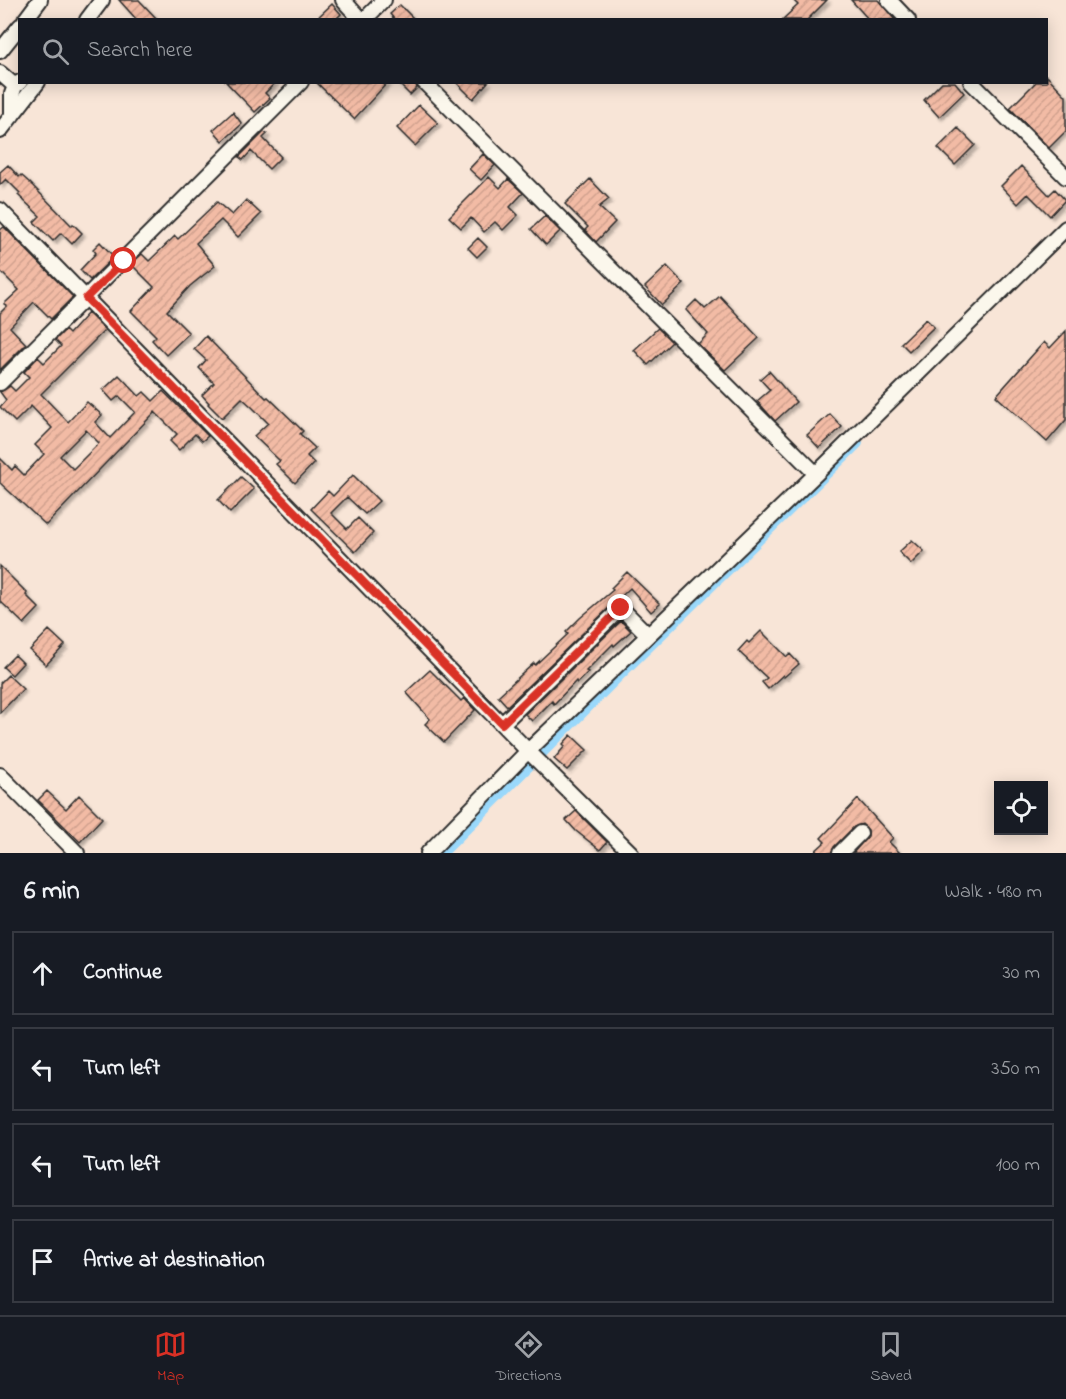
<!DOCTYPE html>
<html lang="en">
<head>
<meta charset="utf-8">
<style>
  :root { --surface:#171b24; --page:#242831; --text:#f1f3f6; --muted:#9ea1a6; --line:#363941; --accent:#d93025 }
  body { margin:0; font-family:"Indie Flower",sans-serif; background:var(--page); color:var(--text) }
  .controls { position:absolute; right:18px; bottom:18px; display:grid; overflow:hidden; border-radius:0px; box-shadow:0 3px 15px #0003 }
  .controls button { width:54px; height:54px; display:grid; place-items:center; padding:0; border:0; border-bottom:2px solid var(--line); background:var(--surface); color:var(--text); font:30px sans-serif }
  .stop { position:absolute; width:18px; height:18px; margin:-14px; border:4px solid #d93025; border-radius:50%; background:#fff }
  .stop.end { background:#d93025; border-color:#fff; box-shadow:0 2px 6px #0008 }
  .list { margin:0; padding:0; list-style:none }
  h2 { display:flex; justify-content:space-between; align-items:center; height:78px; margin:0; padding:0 24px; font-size:26px }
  h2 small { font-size:20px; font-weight:400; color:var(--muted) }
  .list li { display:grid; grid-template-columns:39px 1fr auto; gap:18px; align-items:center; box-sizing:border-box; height:84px; margin:0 12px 12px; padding:0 12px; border:2px solid var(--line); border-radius:0px }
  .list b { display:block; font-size:22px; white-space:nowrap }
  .list em { font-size:20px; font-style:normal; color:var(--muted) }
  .icon { flex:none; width:33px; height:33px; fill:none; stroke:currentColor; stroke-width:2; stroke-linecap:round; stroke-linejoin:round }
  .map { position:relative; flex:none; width:1066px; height:853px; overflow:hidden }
  .search { position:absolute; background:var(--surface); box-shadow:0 3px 15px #0003; left:18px; right:18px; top:18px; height:66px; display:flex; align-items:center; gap:15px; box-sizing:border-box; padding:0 21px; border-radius:0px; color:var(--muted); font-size:22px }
  .sheet { height:462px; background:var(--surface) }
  nav { display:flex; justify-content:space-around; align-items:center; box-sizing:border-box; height:84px; border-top:2px solid var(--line); background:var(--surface); font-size:16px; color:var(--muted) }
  nav a { display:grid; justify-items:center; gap:3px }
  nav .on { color:var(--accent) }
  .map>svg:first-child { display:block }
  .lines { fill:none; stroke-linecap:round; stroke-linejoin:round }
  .canal { stroke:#99d8fb; stroke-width:12 }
  .building { fill:url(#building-hatch); stroke:#2b2b2b; stroke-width:1.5; fill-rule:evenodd; filter:url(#shadow) }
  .minor-casing { stroke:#2b2b2b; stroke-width:18 }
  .minor { stroke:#fbf7ec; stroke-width:14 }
  .route { stroke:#d93025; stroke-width:8 }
</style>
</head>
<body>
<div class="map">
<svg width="1066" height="853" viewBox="0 0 1066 853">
  <defs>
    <pattern id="building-hatch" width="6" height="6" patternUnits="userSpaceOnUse" patternTransform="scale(1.5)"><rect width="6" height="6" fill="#f2bba5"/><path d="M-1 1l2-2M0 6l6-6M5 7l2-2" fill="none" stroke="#d0a18e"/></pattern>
    <filter id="shadow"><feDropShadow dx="3" dy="3" stdDeviation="1.5" flood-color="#0004"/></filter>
  </defs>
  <rect width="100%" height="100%" fill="#f8e5d7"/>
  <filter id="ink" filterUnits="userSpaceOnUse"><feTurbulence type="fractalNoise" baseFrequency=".0167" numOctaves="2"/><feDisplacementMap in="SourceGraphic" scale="12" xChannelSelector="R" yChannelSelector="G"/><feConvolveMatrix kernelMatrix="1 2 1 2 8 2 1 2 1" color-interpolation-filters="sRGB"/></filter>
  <g filter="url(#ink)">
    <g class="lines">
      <!-- canal -->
      <path class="canal" d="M441 853 625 669 857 443"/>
    </g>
    <!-- building -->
    <path class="building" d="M119 0H139L158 20H137Z
      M793 0H827L807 20H782L798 5Z
      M851 0H878L895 20H869Z
      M332 4 341 14 335 20H315Z
      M400 5 415 20H395L390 14Z
      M1047 76 1066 96V131L1049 148 1010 108 1036 82H1047Z
      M226 82H276L265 93 270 98 255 112Z
      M316 82H388L354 119Z
      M397 82H415L417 88 410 95Z
      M456 82H488L473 99Z
      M942 82H955L964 93 939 117 924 100Z
      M419 105 438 123 415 146 397 128Z
      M233 112 242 124 223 141 213 130Z
      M958 128 975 145 955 165 938 148Z
      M264 132 267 134 263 138 281 157 269 169 251 151 243 160 239 157Z
      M483 154 495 165 481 180 469 169Z
      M8 165 19 177 21 175 30 183 72 226 73 224 82 233 72 244 61 233 53 241 34 222 40 216 18 195 20 193 6 179 0 185V172Z
      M1021 166 1049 195 1055 189 1065 200 1050 216 1028 194 1018 204 1001 186Z
      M489 177 500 188 508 179 523 193 510 207 518 215 503 230 495 222 484 232 471 218 461 228 449 217Z
      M590 179 609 199 599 207 615 222 596 242 585 230 588 227 565 204Z
      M246 200 261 214 238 237 221 220 196 243 215 266 190 286 167 311 189 333 166 355 152 340 156 336 131 311 154 287 131 264 142 254 149 261 175 236 178 239 217 202 232 215Z
      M545 216 560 231 546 245 531 229Z
      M4 227 73 297 51 319 34 302 10 327 26 344 0 370V313L7 306 4 304 19 290 0 271V230Z
      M478 238 487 247 477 257 468 248Z
      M100 242 114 257 90 280 80 270 96 253 93 249Z
      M667 266 684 284 662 305 645 287Z
      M720 296 759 338 725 370 698 344 708 334 686 310 696 300 705 309Z
      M88 313 105 330 41 394 68 422 87 402 102 415 95 422 110 438 135 412 119 396 113 401 103 390 119 375 139 396 144 392 153 401 163 391 208 436 202 441 195 434 179 450 170 441 177 434 155 412 46 525 0 483V458L12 470 15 466 24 475 44 454 35 445 52 428 31 406 15 422 0 407 6 400 0 392 10 386 15 391 29 377 24 372 38 357 44 363 61 346 55 340 65 330 69 334ZM86 430 99 443 73 469 60 456Z
      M926 319 934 327 909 351 901 343Z
      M658 328 672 342 648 365 634 350Z
      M1066 331V420L1047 442 996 396 1044 342 1050 348Z
      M206 336 266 398 268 397 303 431 300 434 315 448 307 456 314 463 295 483 276 464 280 461 254 436 268 423 252 407 242 398 222 418 208 404 209 403 202 395 214 383 199 368 206 360 194 349Z
      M769 371 796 402 775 421 757 401 770 390 760 379Z
      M830 414 842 427 819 448 807 435Z
      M353 475 379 501 365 514 347 497 331 513 347 529 358 518 373 533 355 552 311 509 328 491 333 496Z
      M241 477 254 489 230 513 218 500Z
      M912 540 924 551 911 564 899 552Z
      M0 566 27 593 26 595 39 608 24 624 0 601Z
      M627 572 660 604 651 612 630 588 507 706 498 696 534 663 535 665 568 634 566 632 580 618 613 590 611 588Z
      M621 621 631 631 614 646 613 644 586 671 588 672 577 683 576 681 554 704 552 701 532 721 525 714Z
      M49 630 65 645 46 665 30 650Z
      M761 631 787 657 790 654 799 664 784 677 783 675 768 689 762 682 767 678 738 651 747 641 749 643Z
      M15 655 23 663 12 675 3 667Z
      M430 670 461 701 464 698 475 710 444 742 425 724 430 719 406 692Z
      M8 675 23 689 0 713V683Z
      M571 735 587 750 567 770 554 759 565 746 563 744Z
      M47 791 66 809 79 795 102 818 80 842 38 800Z
      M858 799 893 838 889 842 900 853H853L868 836V830L862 824 854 827 834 847 831 853H813L825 842 821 838Z
      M576 811 607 842 600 850 576 831 566 820Z"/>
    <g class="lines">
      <defs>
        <path id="minor" d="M343 0 361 20
          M889 0 908 20
          M25 20 40 0
          M87 20 102 0
          M364 20 384 0
          M0 51 20 26
          M0 73 15 86
          M424 82 816 474
          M971 82 1066 177
          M12 116V94L15 86 20 82
          M0 131 38 82
          M0 210 528 751 631 853
          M0 383 301 82
          M502 724 621 608 648 635
          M0 775 77 853
          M428 853 528 751 816 474 1066 228
          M840 853 860 833"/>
      </defs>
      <!-- minor casing -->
      <use href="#minor" class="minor-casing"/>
      <!-- minor -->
      <use href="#minor" class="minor"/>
    </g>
  </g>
  <g class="lines" filter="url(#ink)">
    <!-- route -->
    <path class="route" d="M124 261 86 298 502 724 621 608"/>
  </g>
</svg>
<div class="controls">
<button><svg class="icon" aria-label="locate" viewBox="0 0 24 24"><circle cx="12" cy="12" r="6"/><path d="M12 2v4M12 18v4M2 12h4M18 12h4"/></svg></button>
</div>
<div class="stop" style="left:124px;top:261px"></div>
<div class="stop end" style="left:621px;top:608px"></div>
<div class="search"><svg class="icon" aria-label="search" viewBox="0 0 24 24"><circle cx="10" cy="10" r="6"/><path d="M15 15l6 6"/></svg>Search here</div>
</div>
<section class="sheet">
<h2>6 min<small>Walk · 480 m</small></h2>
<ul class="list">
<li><svg class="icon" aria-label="ahead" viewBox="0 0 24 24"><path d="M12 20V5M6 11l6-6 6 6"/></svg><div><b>Continue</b></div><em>30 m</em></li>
<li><svg class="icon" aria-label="left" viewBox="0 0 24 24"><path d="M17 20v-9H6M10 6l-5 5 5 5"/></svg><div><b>Turn left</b></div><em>350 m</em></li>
<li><svg class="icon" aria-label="left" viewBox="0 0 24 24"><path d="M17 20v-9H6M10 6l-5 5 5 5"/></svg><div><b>Turn left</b></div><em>100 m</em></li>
<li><svg class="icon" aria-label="arrive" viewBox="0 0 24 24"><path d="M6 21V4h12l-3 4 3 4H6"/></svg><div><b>Arrive at destination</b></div></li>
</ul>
</section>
<nav>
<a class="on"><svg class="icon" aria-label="map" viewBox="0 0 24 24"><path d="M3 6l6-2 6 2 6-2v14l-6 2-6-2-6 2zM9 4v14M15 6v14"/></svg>Map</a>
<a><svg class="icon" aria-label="directions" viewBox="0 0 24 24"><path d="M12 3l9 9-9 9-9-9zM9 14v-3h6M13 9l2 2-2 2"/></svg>Directions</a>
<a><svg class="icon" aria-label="saved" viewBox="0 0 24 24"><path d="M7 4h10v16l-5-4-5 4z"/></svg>Saved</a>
</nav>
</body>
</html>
